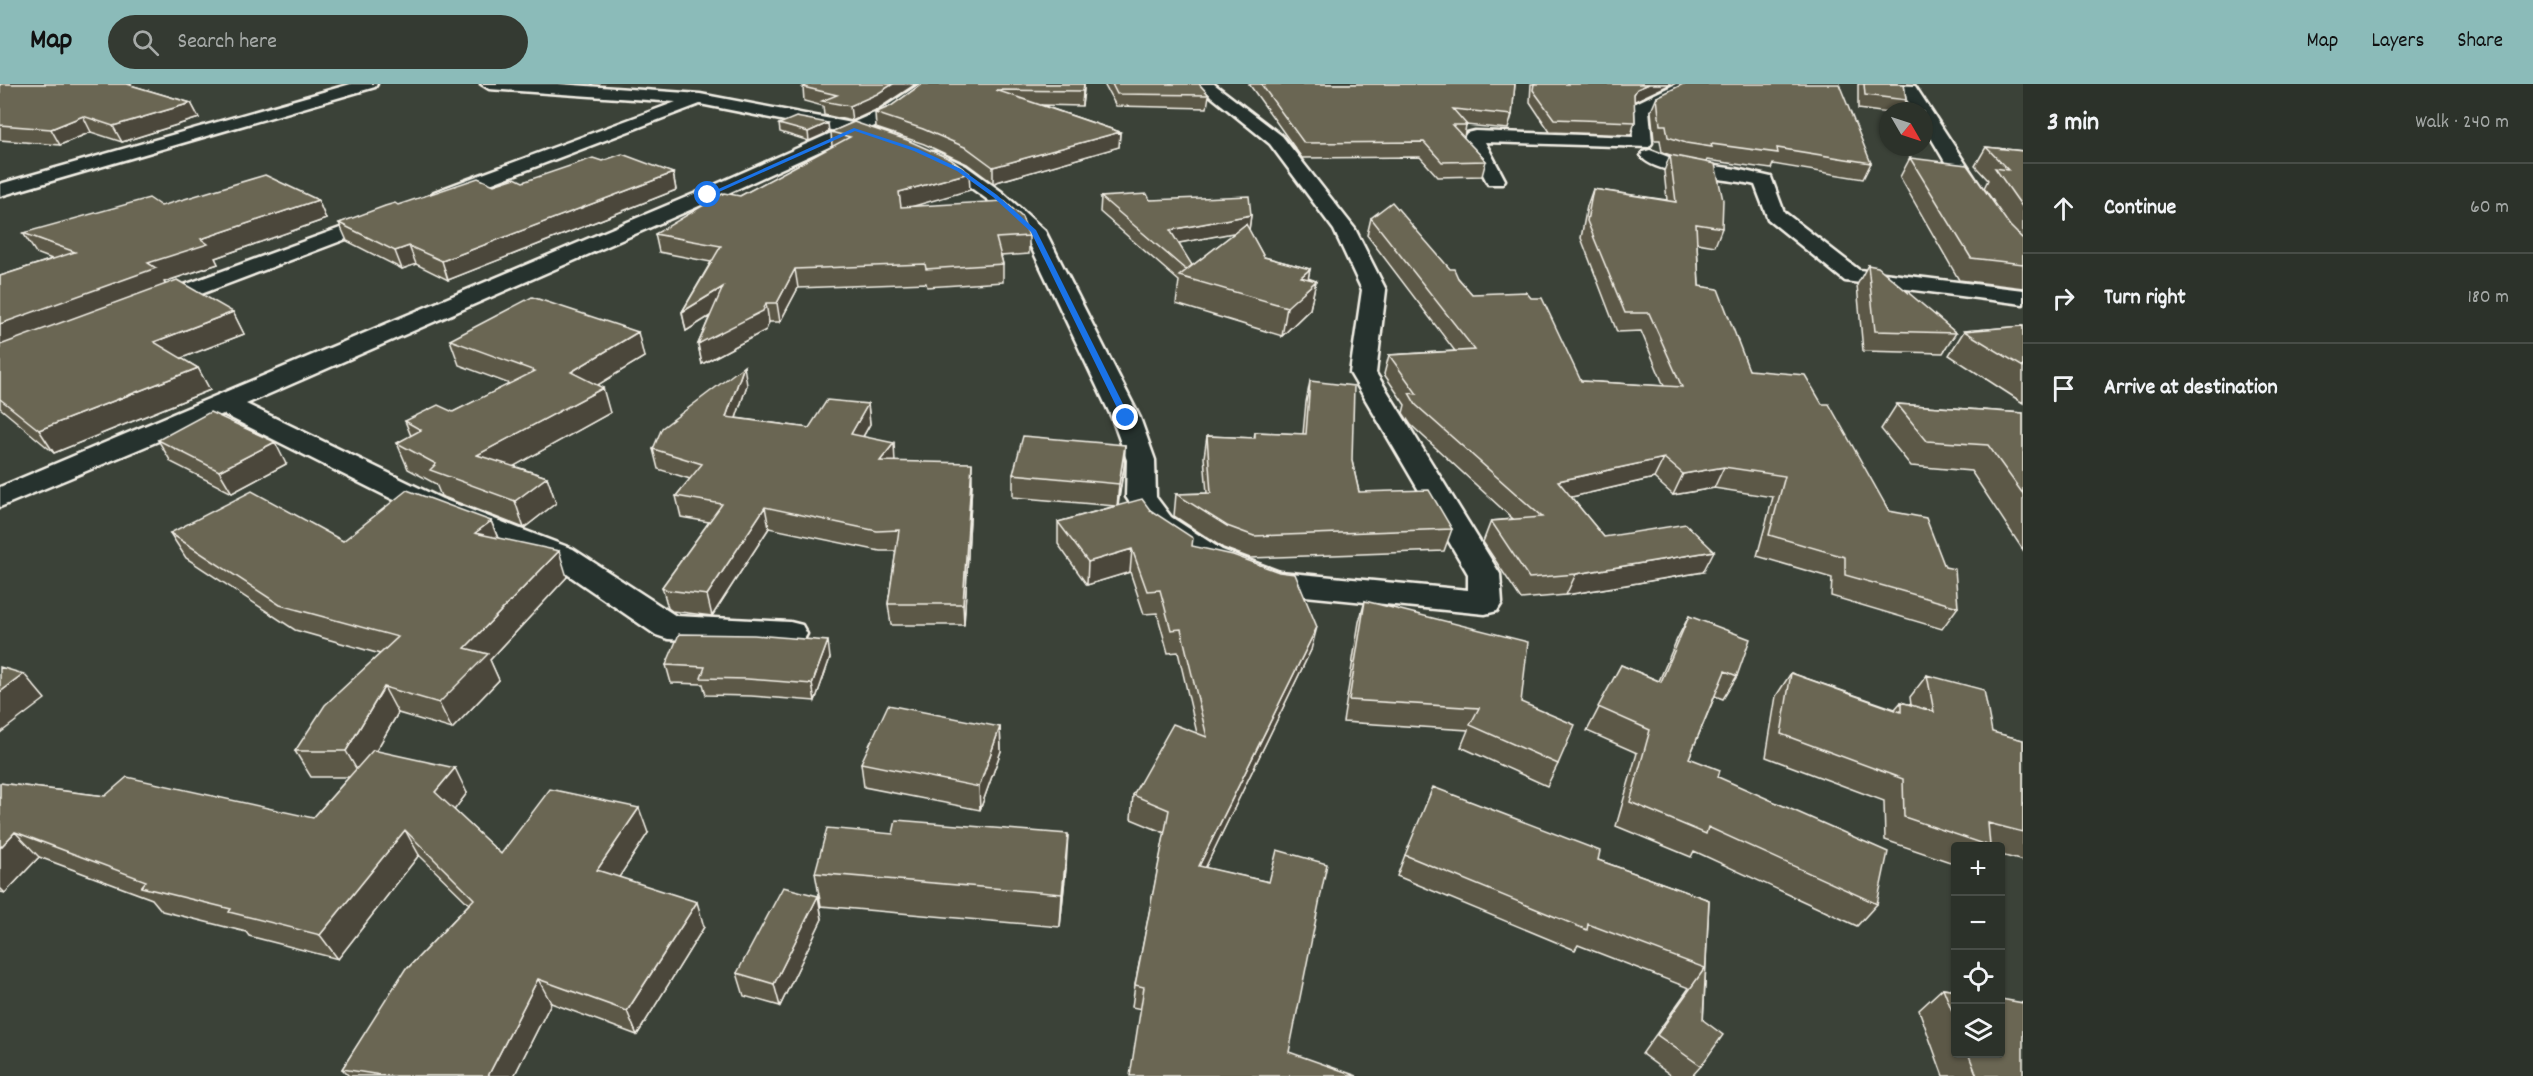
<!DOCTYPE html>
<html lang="en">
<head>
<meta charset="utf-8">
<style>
  :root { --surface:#2c322a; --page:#343a32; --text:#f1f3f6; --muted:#a6aaa8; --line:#484d47; --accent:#8bbbb9 }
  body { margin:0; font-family:Dekko,sans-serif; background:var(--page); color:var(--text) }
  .controls { position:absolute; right:18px; bottom:18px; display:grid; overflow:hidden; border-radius:6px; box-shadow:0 2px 4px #0004 }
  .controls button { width:54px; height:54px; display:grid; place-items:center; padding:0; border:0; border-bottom:2px solid var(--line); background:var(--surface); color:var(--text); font:30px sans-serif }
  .compass { position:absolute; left:1879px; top:18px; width:54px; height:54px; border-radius:50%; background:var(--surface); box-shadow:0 2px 4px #0004; rotate:129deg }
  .stop { position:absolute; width:18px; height:18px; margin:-14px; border:4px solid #1a73e8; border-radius:50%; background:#fff }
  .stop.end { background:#1a73e8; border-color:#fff; box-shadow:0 2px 6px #0008 }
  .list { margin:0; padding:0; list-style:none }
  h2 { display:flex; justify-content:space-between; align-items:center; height:78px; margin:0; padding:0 24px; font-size:26px }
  h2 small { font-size:20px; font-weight:400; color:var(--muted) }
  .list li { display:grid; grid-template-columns:39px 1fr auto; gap:18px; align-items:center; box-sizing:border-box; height:90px; padding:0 24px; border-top:2px solid var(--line) }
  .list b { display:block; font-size:22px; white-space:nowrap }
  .list em { font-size:20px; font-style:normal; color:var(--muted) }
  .icon { flex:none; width:33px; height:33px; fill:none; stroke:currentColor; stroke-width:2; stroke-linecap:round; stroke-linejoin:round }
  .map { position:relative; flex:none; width:2023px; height:992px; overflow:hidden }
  header { display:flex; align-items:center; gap:36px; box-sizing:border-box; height:84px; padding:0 30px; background:var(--accent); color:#111 }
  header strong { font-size:28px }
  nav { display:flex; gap:33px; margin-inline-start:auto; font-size:21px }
  .search { width:420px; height:54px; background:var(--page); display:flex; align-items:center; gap:15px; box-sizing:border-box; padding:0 21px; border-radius:33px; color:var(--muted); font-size:22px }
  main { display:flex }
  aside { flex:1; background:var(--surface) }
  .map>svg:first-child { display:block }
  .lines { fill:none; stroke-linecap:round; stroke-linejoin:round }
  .minor-casing { stroke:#f4f1e8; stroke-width:5 }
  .minor { fill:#26332d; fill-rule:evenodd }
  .wall { fill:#5c5847; stroke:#f4f1e8; stroke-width:1.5; fill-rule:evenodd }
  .shaded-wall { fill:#4b473a; stroke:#f4f1e8; stroke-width:1.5 }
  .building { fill:#6b6653; stroke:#f4f1e8; stroke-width:1.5 }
  .route { fill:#1a73e8 }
</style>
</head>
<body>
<header>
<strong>Map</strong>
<div class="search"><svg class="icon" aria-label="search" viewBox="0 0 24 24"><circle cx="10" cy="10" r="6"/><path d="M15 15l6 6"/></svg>Search here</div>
<nav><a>Map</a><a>Layers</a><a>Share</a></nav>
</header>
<main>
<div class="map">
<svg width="2023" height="992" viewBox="0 0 2023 992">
  <rect width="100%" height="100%" fill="#3b4238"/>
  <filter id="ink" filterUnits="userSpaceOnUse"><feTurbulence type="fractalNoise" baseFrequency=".0167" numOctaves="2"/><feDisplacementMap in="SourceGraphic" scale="12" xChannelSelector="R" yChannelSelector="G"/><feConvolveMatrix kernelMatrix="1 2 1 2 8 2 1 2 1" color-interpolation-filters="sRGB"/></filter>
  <g filter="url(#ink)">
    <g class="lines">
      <defs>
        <path id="minor" d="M351 0H377L375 3 0 112V100Z
          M481 0H558L700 10 852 39 879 27 920 0H939L891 35 870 44 890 51 893 55 890 59 884 60 855 51 715 115 246 320 442 415 573 465 676 532 790 538 802 541 807 550 802 559 790 562 668 555 656 551 551 479 420 429 223 330 0 423V403L701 107 836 47 700 20 448 116H434L431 112 434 108 676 18 489 5Z
          M1196 0H1214L1282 52 1355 145 1386 206 1376 289 1500 490 1502 519 1497 527 1485 530 1275 509 1200 480 1149 447 1126 413 1127 376 1112 334 1025 150 988 116 952 90 923 76 921 72 923 68H937L966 82 1002 108 1045 147 1140 334 1155 376 1156 413 1171 433 1222 466 1280 488 1468 506V490L1350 289 1362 206 1334 146 1270 60Z
          M1676 0H1697L1695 3 1649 26 1652 59 1649 63 1485 58 1505 96 1502 100H1488L1464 53 1467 49 1475 47 1633 53 1631 24 1634 20Z
          M1865 0 1915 2 2014 154 2023 163V182C1997 175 1941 69 1924 42V27H1914L1903 9 1873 5Z
          M1650 66 1679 77 1736 85 1771 93 1784 128 1859 186 2023 206V220L1845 197 1768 135 1755 101C1731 94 1654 92 1641 72L1643 68Z
          M384 128 391 130 394 134 391 138 159 226 151 228 143 226 139 221 143 216Z"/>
      </defs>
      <!-- minor casing -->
      <use href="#minor" class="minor-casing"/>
      <!-- minor -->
      <use href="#minor" class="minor"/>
    </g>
    <!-- wall -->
    <path class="wall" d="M0 0H131L130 1 191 19 199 34 122 58 91 48 60 61 0 56Z
      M810 0 878 25 852 37 824 31 823 22 804 17 803 3Z
      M922 0H1084L1082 22 1041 21 1120 48 1119 63 993 99 967 80 924 60 876 44 875 29 891 22Z
      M1104 0H1199L1209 11 1207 24 1116 22Z
      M1249 0H1515L1512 31 1508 45 1466 41 1464 54 1486 77 1482 92 1438 93 1420 73 1302 74Z
      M1531 0H1671L1634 17 1635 38 1631 51 1550 48 1530 18Z
      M1858 0H1904L1906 16 1900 27H1888V29L1858 25Z
      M1657 13 1871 79 1863 95 1773 80 1771 85 1707 76 1706 78 1722 144 1715 162 1697 159 1699 202 1749 286 1822 320 1889 427 1958 523 1942 545 1831 512 1832 494 1757 472 1773 413 1714 404 1673 411 1654 394 1571 413 1604 453 1703 488 1566 511 1521 515 1483 458 1491 437 1513 435 1411 341 1403 329 1405 321 1384 290 1389 271 1455 267 1367 151 1371 134 1458 194 1472 210 1581 297 1664 302 1641 247 1617 248 1581 154 1587 122 1593 105 1667 116 1664 87 1670 71 1662 68 1660 56H1654L1651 27Z
      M854 38 970 106 911 122 1029 152V170L1001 172 1003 180V198L927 203 926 199 798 204 780 238H769L766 246 702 280 698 260 710 232 686 247 682 228 711 178 659 168 655 150 740 112 832 63 831 48Z
      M779 40 829 48 809 57 780 48Z
      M1986 63 2023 67V204L1959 196 1900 93 1910 74 1994 118 1984 104 1988 96 1975 82Z
      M602 77 673 89 676 106 448 196 416 180 402 185 347 157 339 139 398 121 494 101 523 98Z
      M1101 113 1150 116 1251 131 1249 146 1264 173 1310 185 1308 194 1316 197 1310 225 1282 252 1176 220 1179 197 1100 128ZM1236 148 1192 182 1178 159Z
      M318 116 326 135 215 174 218 180 164 198 165 200 233 228 244 250 181 274 198 284 210 306 54 369 0 324V192L52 175 36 169 23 149 161 122Z
      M1868 181 1956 249 1943 269 1863 267 1857 201Z
      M2023 242V319L1949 271 1964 247Z
      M450 256 644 273 597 301 610 329 514 382 547 393 556 419 524 444 441 412 436 400 408 385 397 359 411 352 405 337 453 328 510 300 459 281Z
      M1310 297 1352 377 1359 408 1452 445 1444 467 1250 474 1223 464 1174 432 1176 410 1207 409 1204 373 1207 352 1254 354 1255 348 1303 350 1306 318Z
      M747 301 736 334 809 344 868 320 870 340 863 353 895 378 972 399 964 541H891L888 520 896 467H880L769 444 712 532 672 527 668 524 662 503 709 438 681 433 676 412 690 395 658 385 653 365Z
      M1897 320 2023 329V466L1971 387 1911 382 1881 345Z
      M158 356 286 380 232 409 171 378Z
      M1125 361 1124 383 1118 422 1150 426 1311 566 1205 784 1269 798 1327 780 1141 925 1132 923 1135 901 1165 749 1131 735 1133 711 1197 649 1178 568 1168 569 1157 529 1144 530 1130 488 1087 501 1058 460V438L1115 422 1013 413V390Z
      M491 437 498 454 567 493 490 576 499 596 452 645 398 629 376 667 467 709 454 726 501 770 648 749 619 793 704 843 637 951 551 919 514 992H349L342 985 408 884 469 820 419 771 338 875 249 852 246 848 162 827 152 815 39 773 5 809 0 808V699L105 712 313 734 349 693H311L295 667 380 570 295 546 186 474 170 449 343 457Z
      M1365 517 1521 618 1558 680 1547 702 1461 663 1468 646 1343 638 1359 538Z
      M1689 532 1737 592 1723 615 1715 612 1689 674 1718 693 1877 820 1857 842 1694 767 1691 773 1616 742 1637 669 1587 647 1621 581 1659 597 1677 555Z
      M830 574 815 617 751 612 706 611 703 600 671 599 666 581Z
      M1791 589 1895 625 1901 618 1911 621 1910 613 1927 591 1992 648 2023 656V777L2001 771V762H1956V780L1885 756 1884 717 1766 673 1776 612Z
      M1000 643 1001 667 980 726 864 703 861 679Z
      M893 750 1066 784 1060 843 821 822 815 789Z
      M1405 771 1598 776 1709 816 1701 982 1692 992H1672L1642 970 1689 904 1578 861 1575 866 1397 792Z
      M818 812 822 835 780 922 744 912 737 889Z
      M1943 904 1956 906V969H2001L2023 992H1943L1919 926Z"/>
    <!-- shaded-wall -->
    <path class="shaded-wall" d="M893 0H916L878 25 852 37 850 22Z
      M1084 0V7L1082 22 1083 7Z
      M1649 0H1671L1633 18 1634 10 1637 5Z
      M191 19 199 34 122 58 113 42Z
      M83 32 91 48 60 61 51 45Z
      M828 39 829 48 809 57 808 48Z
      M1120 48 1119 63 993 99V83Z
      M673 89 676 106 448 196 442 177Z
      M969 89 970 106 900 126 899 108Z
      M318 116 326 135 215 174 218 180 164 198 167 205 0 267V240L148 179 201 155Z
      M1251 131 1249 146 1168 161 1170 146Z
      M409 162 416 180 402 185 395 167Z
      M795 185 798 204 780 238 777 219Z
      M1310 185 1306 206 1316 197 1310 225 1282 252 1287 223 1301 193Z
      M723 203 726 222 686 247 682 228Z
      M766 219 769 238 766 246 702 280 698 260Z
      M233 228 244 250 166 280 154 258Z
      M638 248 644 273 578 313 571 288Z
      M744 282 747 301 730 352 726 333Z
      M198 284 210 306 54 369 39 346Z
      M603 304 610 329 487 397 477 371Z
      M868 320 870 340 853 370 851 350Z
      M275 358 286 380 232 409 219 387Z
      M894 359 895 379 880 377Z
      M1125 361 1124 383 1117 423 1119 400Z
      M1664 374 1654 394 1550 418 1558 397Z
      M972 379V399L964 541 963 520Z
      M1724 383 1714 404 1673 411 1683 390Z
      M547 393 556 419 524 444 515 417Z
      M765 423 769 444 712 532 707 511Z
      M491 437 501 462 475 449Z
      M1132 465 1130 488 1087 501 1088 478Z
      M559 467 567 493 490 576 499 596 452 645 439 619 465 564Z
      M1714 467 1703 488 1566 511 1576 490Z
      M1317 543 1311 566 1195 805 1199 782Z
      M828 557 830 574 815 617 812 600Z
      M24 590 45 615 0 649V608Z
      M384 603 398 629 361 693 346 667Z
      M1000 643 1001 667 980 726 979 703Z
      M455 684 467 709 449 733 435 708Z
      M639 724 648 749 608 810 597 786Z
      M405 746 419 771 338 875 320 851Z
      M15 748 39 773 5 809 0 804V764Z
      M1068 750 1066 784 1060 843 1062 810Z
      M818 812 822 835 780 922 774 900Z
      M697 818 704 843 637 951 627 927Z
      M538 895 551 919 514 992H488Z"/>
    <!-- building -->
    <path class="building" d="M0 0H127L191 19 113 42 83 32 51 45 0 41Z
      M810 0H893L877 10 850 22 822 17 837 11 803 3Z
      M922 0H1084L1083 7 996 6 1120 48 993 83 967 64 923 45 875 29 891 22Z
      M1112 0H1199L1209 11 1117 10Z
      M1261 0H1515L1512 31 1453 25 1467 41H1452L1486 77 1442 78 1424 58 1304 59Z
      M1534 0H1649L1637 5 1634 10 1635 38 1554 35 1533 6Z
      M1683 0H1839L1871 79 1777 64 1778 69 1711 60 1712 63 1686 59 1668 53 1666 41H1660L1657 13Z
      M1864 0H1904L1906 16 1865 11Z
      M796 33 828 39 808 48 779 40Z
      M854 38 907 56 950 75 969 89 899 108 901 123 1004 117 1022 133 1029 152 996 154 1003 180 926 185 925 180 795 185 777 219H766L763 227 698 260 723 203 682 228 721 162 655 150 724 109 740 112 850 53 831 48Z
      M1986 63 2023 67V124L1995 84 2008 86Z
      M622 70 673 89 442 177 409 162 395 167 339 139 385 122 395 119 398 121 478 94 494 101 515 94 523 98 593 74 602 77Z
      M1670 71 1715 80 1723 116 1722 144 1696 140 1699 202 1718 205 1749 286 1805 291 1822 320H1829L1889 427 1926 434 1945 483 1955 485 1958 523 1845 491V473L1769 451 1785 392 1724 383 1683 390 1664 374 1558 397 1604 453 1686 440 1714 467 1576 490 1529 494 1491 437 1542 433 1416 321 1409 309 1417 310 1389 271 1475 266 1371 134 1392 118 1450 185H1454L1458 194 1472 210 1526 208 1531 214H1542L1581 297 1682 303 1649 229H1625L1587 137 1593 105 1676 118Z
      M1910 74 1967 81 2010 142 2023 155V180L1971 174Z
      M265 91 318 116 201 155 208 160 148 179 156 184 0 240V192L75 168 23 149 149 114 161 122Z
      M1147 110 1150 116 1249 112 1251 131 1170 146 1192 181 1186 186 1101 113Z
      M1246 140 1264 173 1310 185 1301 193 1316 197 1287 223 1179 192Z
      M1868 181 1878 183 1956 249 1875 247Z
      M177 196 233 228 154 258 198 284 39 346 0 315V261Z
      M532 213 638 248 571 288 603 304 477 371 547 393 515 417 430 386 436 380 397 359 421 346 405 337 438 321 453 328 535 287 450 256Z
      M2023 242V283L1964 247Z
      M744 282 726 333 809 344 827 316 868 320 851 350 894 359 880 377 972 379 963 520H888L899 446 877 447 765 423 707 511 667 506 662 503 722 420 676 412 702 380 653 365 662 344Z
      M1310 297 1354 302 1352 377 1359 408 1429 406 1452 445 1254 452 1227 442 1176 410 1211 409 1207 352 1255 354V348L1306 350Z
      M1897 320 2023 329V410L1988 361 1927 357Z
      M210 328 275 358 219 387 158 356Z
      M1023 352 1125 361 1119 400 1013 390Z
      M407 406 491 437 475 449 559 467 465 564 488 570 439 619 384 603 346 667H295L325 621 398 553 280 521 170 449 252 407 343 457Z
      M1142 415 1150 426 1193 454 1192 462 1233 471 1279 488 1295 490 1317 543 1199 782 1269 798 1277 766 1327 780 1289 968 1357 992H1130L1144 903 1135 901 1169 726 1133 711 1173 640 1207 653 1181 545 1171 546 1160 506 1147 507 1132 465 1088 478 1058 438Z
      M1365 517 1528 558 1521 618 1575 641 1558 680 1470 641 1479 624 1349 616Z
      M1689 532 1750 555 1737 592 1725 587 1689 674 1720 686 1718 693 1888 768 1877 820 1708 743 1706 750 1630 718 1650 646 1598 623 1621 581 1661 598Z
      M679 550 754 551 828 557 812 600 747 595 701 594 705 583 666 581Z
      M0 583 24 590 0 608Z
      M1791 589 1901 628V618L1934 628 1927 591 1984 606 1992 648 2023 656V748L1988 739 1990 762 1904 733 1903 695 1781 650Z
      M888 621 1000 643 979 703 861 679Z
      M373 666 455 684 435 708 501 770 550 705 639 724 597 786 697 818 627 927 538 895 488 992H387L342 985 406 884H408L474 815 405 746 320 851 229 828 231 825 141 803 146 797 15 748 0 764V699L105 712 127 693 313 734Z
      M1433 703 1600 767 1598 776 1709 816 1703 936 1723 951 1701 982 1657 951 1705 884 1588 840 1587 846 1405 771Z
      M896 736 1068 750 1062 810 815 789 827 744 893 750Z
      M783 803 818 812 774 900 737 889Z
      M1943 904 1956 906V937Z
      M2001 915 2023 919V992H1977L1968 969H2001Z"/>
  </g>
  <!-- route -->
  <path class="route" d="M854 44 918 65 961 85 997 111 1036 146 1130 334 1129 336 1122 334 1031 148 993 113 957 87 914 67 855 47 710 112 705 111Z"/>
</svg>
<div class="controls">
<button>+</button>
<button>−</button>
<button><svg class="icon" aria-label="locate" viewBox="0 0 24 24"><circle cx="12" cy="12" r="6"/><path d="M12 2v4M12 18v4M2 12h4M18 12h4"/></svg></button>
<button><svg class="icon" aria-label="layers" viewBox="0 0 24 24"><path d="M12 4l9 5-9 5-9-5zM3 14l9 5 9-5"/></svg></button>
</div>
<svg class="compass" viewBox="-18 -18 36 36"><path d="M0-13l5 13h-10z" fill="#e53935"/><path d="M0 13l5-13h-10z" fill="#a6aaa8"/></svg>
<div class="stop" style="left:708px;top:111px"></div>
<div class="stop end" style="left:1126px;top:334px"></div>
</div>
<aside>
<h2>3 min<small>Walk · 240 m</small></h2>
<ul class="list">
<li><svg class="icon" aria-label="ahead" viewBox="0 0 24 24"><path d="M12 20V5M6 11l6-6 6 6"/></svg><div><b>Continue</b></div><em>60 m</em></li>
<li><svg class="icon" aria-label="right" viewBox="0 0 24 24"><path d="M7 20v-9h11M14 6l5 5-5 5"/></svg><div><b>Turn right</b></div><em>180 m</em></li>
<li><svg class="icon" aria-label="arrive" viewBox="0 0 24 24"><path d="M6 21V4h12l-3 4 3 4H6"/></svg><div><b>Arrive at destination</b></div></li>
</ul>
</aside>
</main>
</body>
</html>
